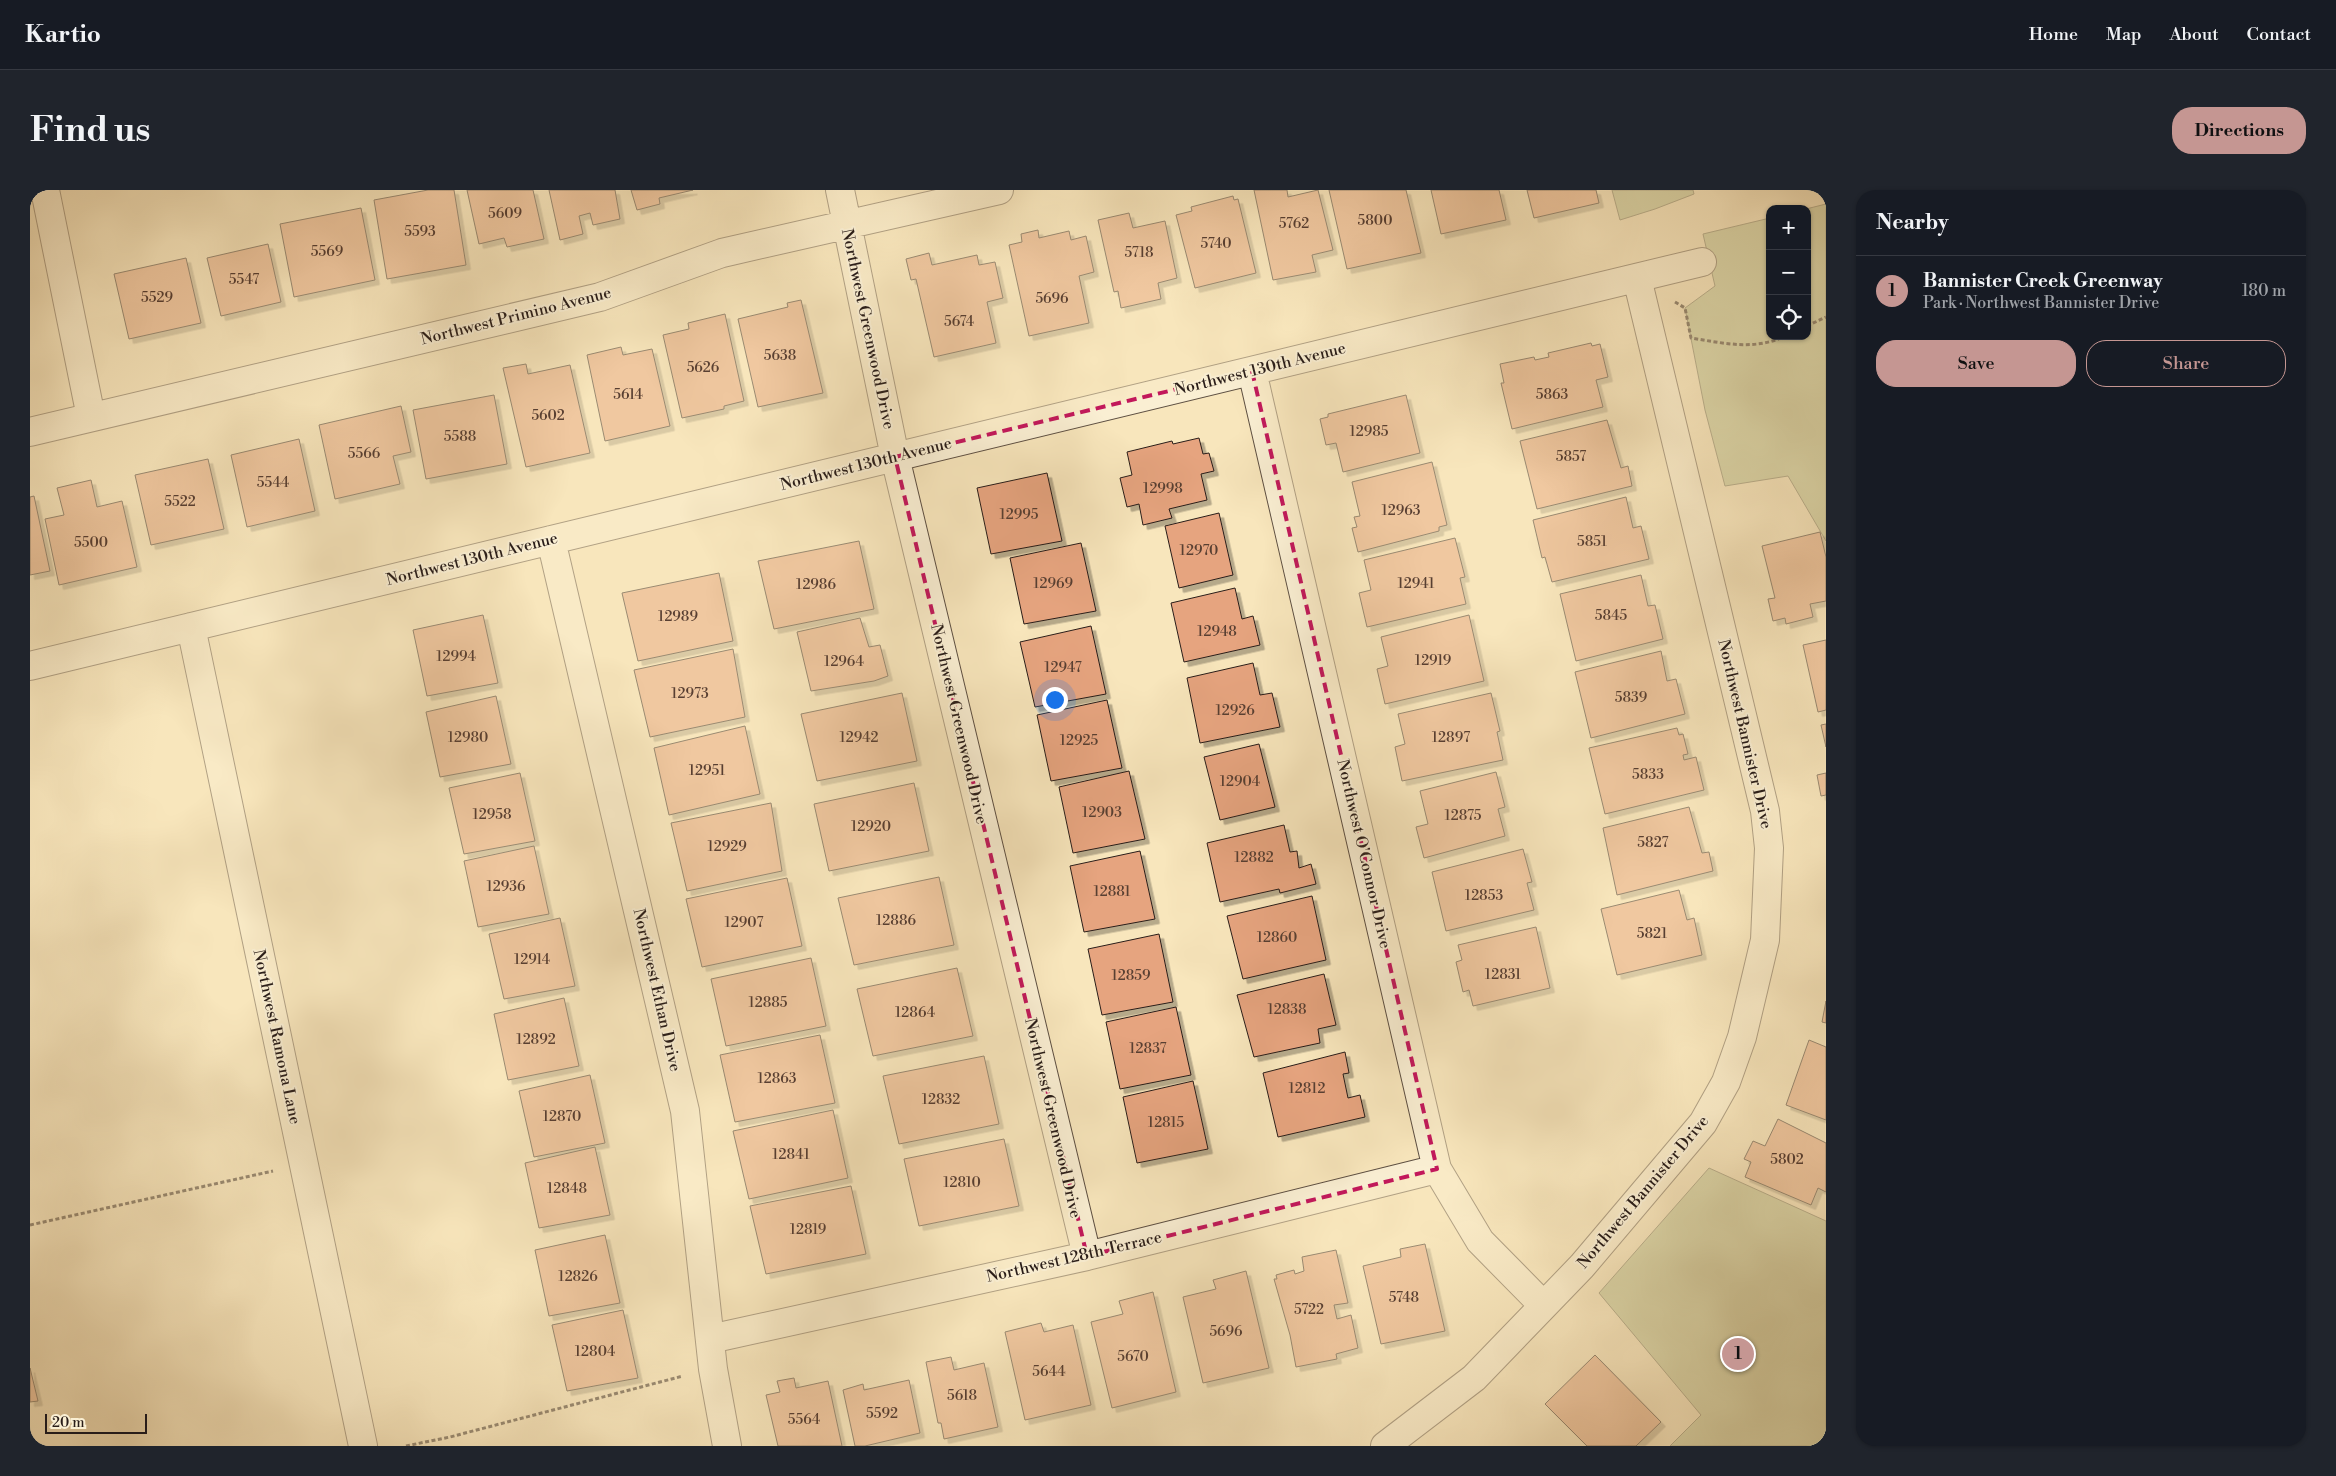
<!DOCTYPE html>
<html lang="en">
<head>
<meta charset="utf-8">
<style>
  :root { --surface:#171b24; --page:#20242c; --text:#f1f3f6; --muted:#9ea1a6; --line:#363941; --accent:#c59692 }
  body { margin:0; font-family:"Libre Bodoni",serif; background:var(--page); color:var(--text) }
  .controls { position:absolute; right:15px; top:15px; display:grid; overflow:hidden; border-radius:10px; box-shadow:0 1px 4px #0004 }
  .controls button { width:45px; height:45px; display:grid; place-items:center; padding:0; border:0; border-bottom:1px solid var(--line); background:var(--surface); color:var(--text); font:25px sans-serif }
  .scale { position:absolute; left:15px; bottom:12px; width:102px; box-sizing:border-box; padding-left:5px; border:2px solid #291d19; border-top:0; font-size:14px; line-height:18px; white-space:nowrap; color:#291d19; -webkit-text-stroke:4px #faefd3; paint-order:stroke }
  .you { position:absolute; left:1024px; top:509px; width:18px; height:18px; margin:-12px; border:4px solid #fff; border-radius:50%; background:#1a73e8; box-shadow:0 0 0 8px #1a73e833 }
  .badge { display:grid; place-items:center; width:32px; height:32px; border-radius:50%; background:var(--accent); color:#111; font-size:16px; font-weight:700 }
  .pin { position:absolute; translate:-50% -50%; border:2px solid #fff; box-shadow:0 1px 5px #0006 }
  .list { margin:0; padding:0; list-style:none }
  h2 { display:flex; justify-content:space-between; align-items:center; height:65px; margin:0; padding:0 20px; font-size:21px }
  h2 small { font-size:16px; font-weight:400; color:var(--muted) }
  .list li { display:grid; grid-template-columns:32px 1fr auto; gap:15px; align-items:center; box-sizing:border-box; height:70px; padding:0 20px; border-top:1px solid var(--line) }
  .list b { display:block; font-size:19px; white-space:nowrap }
  .list p { margin:0; font-size:16px; white-space:nowrap; color:var(--muted) }
  .list em { font-size:16px; font-style:normal; color:var(--muted) }
  .actions { display:flex; gap:10px; padding:15px 20px }
  .actions a { flex:1; padding:11px 0; border:1px solid var(--accent); border-radius:20px; text-align:center; font-size:18px; color:var(--accent) }
  .actions .main { background:var(--accent); color:#111 }
  .icon { flex:none; width:28px; height:28px; fill:none; stroke:currentColor; stroke-width:2; stroke-linecap:round; stroke-linejoin:round }
  .map { position:relative; flex:none; width:1796px; height:1256px; overflow:hidden; border-radius:20px }
  header { display:flex; align-items:center; gap:30px; box-sizing:border-box; height:70px; padding:0 25px; background:var(--surface); border-bottom:1px solid var(--line) }
  header strong { font-size:24px }
  nav { display:flex; gap:28px; margin-inline-start:auto; font-size:18px }
  .intro { display:flex; align-items:center; justify-content:space-between; box-sizing:border-box; height:120px; padding:0 30px }
  h1 { margin:0; font-size:35px }
  .button { padding:12px 22px; border-radius:20px; background:var(--accent); color:#111; font-size:18px; font-weight:700 }
  main { display:flex; gap:30px; padding:0 30px }
  aside { flex:1; background:var(--surface); border-radius:20px; box-shadow:0 1px 4px #0004 }
  .map>svg:first-child { display:block }
  .green { fill:#bcc592; stroke:#727156 }
  .building { fill:#e6a47f; stroke:#291d19; filter:url(#shadow) }
  .lines { fill:none; stroke-linecap:round; stroke-linejoin:round }
  .minor-casing { stroke:#5d4f42; stroke-width:30 }
  .path { stroke:#291d19; stroke-width:3; stroke-dasharray:4 2.5; stroke-linecap:butt }
  .minor { stroke:#faefd3; stroke-width:28 }
  .marked { fill:none; stroke:#c2185b; stroke-width:4; stroke-dasharray:10 6; stroke-linejoin:round }
  .labels { text-anchor:middle; dominant-baseline:central; stroke-width:4; stroke-linejoin:round; paint-order:stroke }
  .number-label { font-size:14px; fill:#583f32 }
  .street-label { font-size:16px; fill:#291d19; stroke:#faefd3 }
</style>
</head>
<body>
<header>
<strong>Kartio</strong>
<nav><a>Home</a><a>Map</a><a>About</a><a>Contact</a></nav>
</header>
<div class="intro"><h1>Find us</h1><a class="button">Directions</a></div>
<main>
<div class="map">
<svg width="1796" height="1256" viewBox="0 0 1796 1256">
  <defs>
    <filter id="shadow"><feDropShadow dx="4.5" dy="4.5" stdDeviation="0" flood-color="#0004"/></filter>
  </defs>
  <rect width="100%" height="100%" fill="#f8e6bc"/>
  <filter id="stains"><feTurbulence type="fractalNoise" baseFrequency=".004" numOctaves="4"/><feColorMatrix values="0 0 0 0 .2 0 0 0 0 .09 0 0 0 0 .02 0 0 0 .5 -.17"/></filter>
  <radialGradient id="worn" r=".72"><stop offset=".6" stop-color="#630" stop-opacity="0"/><stop offset="1" stop-color="#630" stop-opacity=".3"/></radialGradient>
  <!-- green -->
  <path class="green" d="M1582 0H1663L1664 4 1625 19 1590 30Z
    M1796 14V351L1758 286 1695 296 1675 220 1655 118 1685 96 1673 44 1740 28V146H1777L1776 19Z
    M1679 978 1796 1031V1256H1640L1671 1225 1569 1103Z"/>
  <!-- building -->
  <path class="building" d="M398 0H424L436 75 357 89 344 10Z
    M437 0H503L514 49 477 57 474 48 449 54Z
    M519 0H585L590 29 563 35 560 23 549 26 553 44 530 50Z
    M601 0H663L629 8 630 14 607 20Z
    M1224 0H1257L1258 7 1288 0 1303 60 1282 65 1286 82 1243 90Z
    M1299 0H1376L1391 63 1317 79Z
    M1401 0H1469L1476 30 1411 44Z
    M1497 0H1566L1569 13 1504 28Z
    M1203 6 1204 10 1208 9 1226 83 1165 98 1146 25 1162 21 1161 17Z
    M331 18 345 90 264 107 250 34Z
    M1099 23 1103 38 1135 31 1147 88 1128 93 1131 109 1091 118 1088 101 1084 102 1068 30Z
    M1008 40 1009 48 1039 41 1041 50 1056 46 1064 82 1049 86 1059 133 999 146 979 55 992 52 991 44Z
    M238 54 251 112 191 126 177 68Z
    M899 63 902 75 947 65 949 75 965 72 973 108 957 112 966 153 904 167 886 89 881 90 876 69Z
    M156 68 171 133 99 149 84 84Z
    M771 110 793 203 728 217 708 129 758 117 757 113Z
    M695 124 714 211 694 216V219L652 228 633 145 659 139 658 133Z
    M1561 153 1562 156 1570 154 1578 187 1566 190 1573 217 1482 239 1471 193H1474L1470 174 1504 167 1505 170 1519 167 1518 163Z
    M591 157 593 165 622 159 640 236 575 251 557 165Z
    M496 174 498 184 540 175 560 263 496 277 473 178Z
    M464 205 477 274 396 289 383 220Z
    M1376 205 1390 263 1313 282 1306 253 1296 255 1290 229 1298 227V224Z
    M371 216 381 262 363 266 370 294 305 309 289 235Z
    M1577 230 1591 278 1598 276 1602 296 1507 319 1490 251Z
    M1169 248 1173 264 1179 263 1184 281 1171 284 1177 310 1139 319 1142 328 1113 335 1109 314 1097 317 1090 288 1102 285 1097 262 1142 251 1143 254Z
    M269 249 285 321 217 337 201 265Z
    M178 269 194 339 121 355 105 285Z
    M1402 272 1417 335 1409 337V341L1328 362 1322 338 1327 337 1324 327 1330 326 1322 292Z
    M1017 283 1032 351 961 364 947 298Z
    M61 290 67 317 92 311 107 377 29 395 15 329 34 325 27 298Z
    M4 306 20 381 0 385V307Z
    M1596 307 1603 338 1611 336 1619 369 1522 392 1515 367 1512 368 1503 330Z
    M1189 323 1203 385 1149 398 1135 336Z
    M1790 342 1796 367V411L1780 414 1783 427 1756 434 1755 428 1743 431 1738 409 1745 408 1732 356Z
    M1425 348 1435 387 1430 388 1436 414 1337 437 1329 403 1341 400 1334 370Z
    M829 351 844 419 744 439 728 371Z
    M1051 353 1066 421 994 434 980 368Z
    M689 383 703 451 608 471 592 403Z
    M1611 385 1618 416 1625 415 1633 449 1546 471 1530 404Z
    M1205 398 1212 429 1223 426 1230 455 1154 472 1141 413Z
    M453 425 468 493 397 506 383 440Z
    M1439 425 1454 491 1355 514 1347 479 1358 476 1351 447Z
    M830 428 839 457 850 455 858 486 844 491 781 501 767 442Z
    M1061 436 1076 504 1005 517 990 452Z
    M1796 450V520L1788 522 1773 455Z
    M703 459 715 527 620 547 604 480Z
    M1631 461 1637 491 1646 489 1655 524 1561 548 1545 482Z
    M1223 473 1230 505 1242 503 1250 537 1170 553 1157 488Z
    M872 503 887 571 787 591 771 524Z
    M1461 503 1470 541 1467 542 1473 570 1372 591 1365 557 1375 554 1368 524Z
    M466 506 481 574 410 587 396 522Z
    M1077 510 1092 578 1021 591 1007 525Z
    M1796 534V557L1791 535Z
    M715 536 730 604 639 625 624 558Z
    M1647 538 1649 545 1653 544 1658 564 1653 565 1654 570 1666 567 1674 600 1575 624 1559 558Z
    M1229 554 1245 617 1190 630 1174 567Z
    M1099 581 1115 649 1043 663 1029 597Z
    M1466 582 1475 617 1468 619 1475 646 1394 668 1386 637 1398 634 1390 601Z
    M490 583 505 651 434 664 419 598Z
    M1796 583V605L1791 606 1787 585Z
    M884 593 899 661 799 681 784 614Z
    M741 613 752 681 657 701 641 633Z
    M1659 617 1672 663 1679 662 1683 681 1587 705 1573 638Z
    M1254 635 1260 662 1267 661 1269 678 1281 674 1286 694 1250 703 1249 699 1190 712 1177 653Z
    M504 656 519 724 448 737 434 671Z
    M1493 659 1502 692 1497 693 1504 720 1416 741 1402 682Z
    M1110 661 1125 729 1054 742 1040 676Z
    M909 687 924 755 824 775 808 708Z
    M757 688 772 756 672 777 656 709Z
    M1649 700 1657 730 1664 728 1672 765 1587 785 1571 719Z
    M1282 706 1296 770 1213 789 1197 726Z
    M530 728 545 796 474 809 459 744Z
    M1506 737 1520 798 1443 816 1439 800 1433 802 1426 772 1432 770 1428 755Z
    M1129 744 1143 812 1072 825 1058 759Z
    M781 768 796 836 696 856 681 789Z
    M927 778 943 846 843 866 827 799Z
    M1294 784 1306 835 1288 839 1290 853 1224 867 1207 805Z
    M534 808 549 876 478 890 464 824Z
    M1796 811V833L1792 832Z
    M1146 817 1161 885 1090 899 1076 832Z
    M790 845 805 913 705 932 690 865Z
    M1779 850 1796 857V930L1756 915Z
    M1315 862 1319 883 1313 884 1318 908 1330 905 1335 927 1248 947 1233 883Z
    M954 866 969 934 869 954 853 886Z
    M560 885 575 953 504 967 489 901Z
    M1163 891 1178 959 1107 973 1093 907Z
    M803 920 818 988 719 1009 703 941Z
    M1748 929 1796 953V1002L1788 998 1781 1015 1715 987 1721 972 1714 969 1723 951 1735 956Z
    M974 949 989 1016 889 1036 874 969Z
    M565 957 580 1025 509 1038 495 973Z
    M821 996 836 1064 736 1084 720 1016Z
    M575 1045 590 1113 519 1126 505 1060Z
    M1395 1054 1415 1141 1351 1154 1333 1076 1371 1067 1370 1059Z
    M1306 1060 1318 1113 1304 1115 1307 1129 1321 1125 1328 1158 1306 1164 1307 1169 1266 1177 1260 1145 1244 1089H1247L1246 1085 1264 1080 1265 1084 1274 1081 1272 1067Z
    M1216 1081 1239 1178 1173 1193 1153 1107 1186 1099 1183 1090Z
    M1123 1102 1146 1202 1082 1218 1061 1132 1093 1124 1089 1111Z
    M593 1120 608 1188 537 1201 522 1135Z
    M1011 1133 1014 1142 1043 1135 1061 1215 995 1230 975 1142Z
    M1565 1165 1631 1232 1606 1256H1557L1515 1214Z
    M921 1167 924 1180 954 1173 968 1237 914 1249 911 1233H908L896 1172Z
    M0 1178 8 1211 0 1212Z
    M764 1188 766 1198 798 1191 812 1256H748L736 1205 750 1202 747 1191Z
    M879 1190 890 1243 835 1256H825L813 1200 833 1194 834 1200Z"/>
  <g class="lines">
    <defs>
      <path id="minor" d="M15 0 61 227
        M810 0 865 267 1057 1066
        M1222 181 1407 979 1450 1051 1513 1115
        M0 242 570 107 692 63 969 0
        M521 350 655 921 683 1179 697 1256
        M161 437 333 1256
        M0 476 1672 72
        M680 1149 1057 1066 1407 979
        M1355 1256 1444 1188 1552 1076 1673 933 1696 892 1712 847 1735 750 1739 658 1735 621 1607 88"/>
    </defs>
    <!-- minor casing -->
    <use href="#minor" class="minor-casing"/>
    <!-- path -->
    <path class="path" d="M1645 112 1655 118 1661 148C1693 153 1725 161 1755 146
      M1777 136 1796 127
      M0 1035 243 981
      M376 1256 420 1247 653 1186"/>
    <!-- minor -->
    <use href="#minor" class="minor"/>
  </g>
  <!-- marked area -->
  <path d="M0 0H1796V1256H0ZM1222 181 1407 979 1057 1066 865 267Z" fill="#f8e6bc" fill-opacity=".55" fill-rule="evenodd"/>
  <path class="marked" d="M1222 181 1407 979 1057 1066 865 267Z"/>
  <g class="labels">
    <!-- number labels -->
    <g class="number-label">
      <text x="475" y="24">5609</text>
      <text x="1345" y="31">5800</text>
      <text x="1264" y="34">5762</text>
      <text x="390" y="42">5593</text>
      <text x="1186" y="54">5740</text>
      <text x="297" y="62">5569</text>
      <text x="1109" y="63">5718</text>
      <text x="214" y="90">5547</text>
      <text x="127" y="108">5529</text>
      <text x="1022" y="109">5696</text>
      <text x="929" y="132">5674</text>
      <text x="750" y="166">5638</text>
      <text x="673" y="178">5626</text>
      <text x="598" y="205">5614</text>
      <text x="1522" y="205">5863</text>
      <text x="518" y="226">5602</text>
      <text x="1339" y="242">12985</text>
      <text x="430" y="247">5588</text>
      <text x="334" y="264">5566</text>
      <text x="1541" y="267">5857</text>
      <text x="243" y="293">5544</text>
      <text x="1133" y="299">12998</text>
      <text x="150" y="312">5522</text>
      <text x="1371" y="321">12963</text>
      <text x="989" y="325">12995</text>
      <text x="1562" y="352">5851</text>
      <text x="61" y="353">5500</text>
      <text x="1169" y="361">12970</text>
      <text x="1023" y="394">12969</text>
      <text x="1386" y="394">12941</text>
      <text x="786" y="395">12986</text>
      <text x="1581" y="426">5845</text>
      <text x="648" y="427">12989</text>
      <text x="1187" y="442">12948</text>
      <text x="426" y="467">12994</text>
      <text x="1403" y="471">12919</text>
      <text x="814" y="472">12964</text>
      <text x="1033" y="478">12947</text>
      <text x="660" y="504">12973</text>
      <text x="1601" y="508">5839</text>
      <text x="1205" y="521">12926</text>
      <text x="438" y="548">12980</text>
      <text x="829" y="548">12942</text>
      <text x="1421" y="548">12897</text>
      <text x="1049" y="551">12925</text>
      <text x="677" y="581">12951</text>
      <text x="1618" y="585">5833</text>
      <text x="1210" y="592">12904</text>
      <text x="1072" y="623">12903</text>
      <text x="462" y="625">12958</text>
      <text x="1433" y="626">12875</text>
      <text x="841" y="637">12920</text>
      <text x="1623" y="653">5827</text>
      <text x="697" y="657">12929</text>
      <text x="1224" y="668">12882</text>
      <text x="476" y="697">12936</text>
      <text x="1082" y="702">12881</text>
      <text x="1454" y="706">12853</text>
      <text x="866" y="731">12886</text>
      <text x="714" y="733">12907</text>
      <text x="1622" y="744">5821</text>
      <text x="1247" y="748">12860</text>
      <text x="502" y="770">12914</text>
      <text x="1473" y="785">12831</text>
      <text x="1101" y="786">12859</text>
      <text x="738" y="813">12885</text>
      <text x="1257" y="820">12838</text>
      <text x="885" y="823">12864</text>
      <text x="506" y="850">12892</text>
      <text x="1118" y="859">12837</text>
      <text x="747" y="889">12863</text>
      <text x="1277" y="899">12812</text>
      <text x="911" y="910">12832</text>
      <text x="532" y="927">12870</text>
      <text x="1136" y="933">12815</text>
      <text x="761" y="965">12841</text>
      <text x="1757" y="970">5802</text>
      <text x="932" y="993">12810</text>
      <text x="537" y="999">12848</text>
      <text x="778" y="1040">12819</text>
      <text x="548" y="1087">12826</text>
      <text x="1374" y="1108">5748</text>
      <text x="1279" y="1120">5722</text>
      <text x="1196" y="1142">5696</text>
      <text x="565" y="1162">12804</text>
      <text x="1103" y="1167">5670</text>
      <text x="1019" y="1182">5644</text>
      <text x="932" y="1206">5618</text>
      <text x="852" y="1224">5592</text>
      <text x="774" y="1230">5564</text>
    </g>
    <!-- street labels -->
    <g class="street-label">
      <text transform="translate(486 126) rotate(-14)">Northwest Primino Avenue</text>
      <text transform="translate(838 139) rotate(78)">Northwest Greenwood Drive</text>
      <text transform="translate(1230 179) rotate(-14)">Northwest 130th Avenue</text>
      <text transform="translate(836 274) rotate(-14)">Northwest 130th Avenue</text>
      <text transform="translate(442 369) rotate(-14)">Northwest 130th Avenue</text>
      <text transform="translate(929 534) rotate(77)">Northwest Greenwood Drive</text>
      <text transform="translate(1715 544) rotate(77)">Northwest Bannister Drive</text>
      <text transform="translate(1334 664) rotate(77)">Northwest O'Connor Drive</text>
      <text transform="translate(627 800) rotate(77)">Northwest Ethan Drive</text>
      <text transform="translate(247 847) rotate(78)">Northwest Ramona Lane</text>
      <text transform="translate(1023 928) rotate(77)">Northwest Greenwood Drive</text>
      <text transform="translate(1613 1002) rotate(-50)">Northwest Bannister Drive</text>
      <text transform="translate(1044 1067) rotate(-13)">Northwest 128th Terrace</text>
    </g>
  </g>
  <rect width="100%" height="100%" filter="url(#stains)"/>
  <rect width="100%" height="100%" fill="url(#worn)"/>
</svg>
<div class="controls">
<button>+</button>
<button>−</button>
<button><svg class="icon" aria-label="locate" viewBox="0 0 24 24"><circle cx="12" cy="12" r="6"/><path d="M12 2v4M12 18v4M2 12h4M18 12h4"/></svg></button>
</div>
<div class="scale">20 m</div>
<div class="you"></div>
<div class="pin badge" style="left:1708px;top:1164px">1</div>
</div>
<aside>
<h2>Nearby<small></small></h2>
<ul class="list">
<li><span class="badge">1</span><div><b>Bannister Creek Greenway</b><p>Park · Northwest Bannister Drive</p></div><em>180 m</em></li>
</ul>
<div class="actions"><a class="main">Save</a><a>Share</a></div>
</aside>
</main>
</body>
</html>
